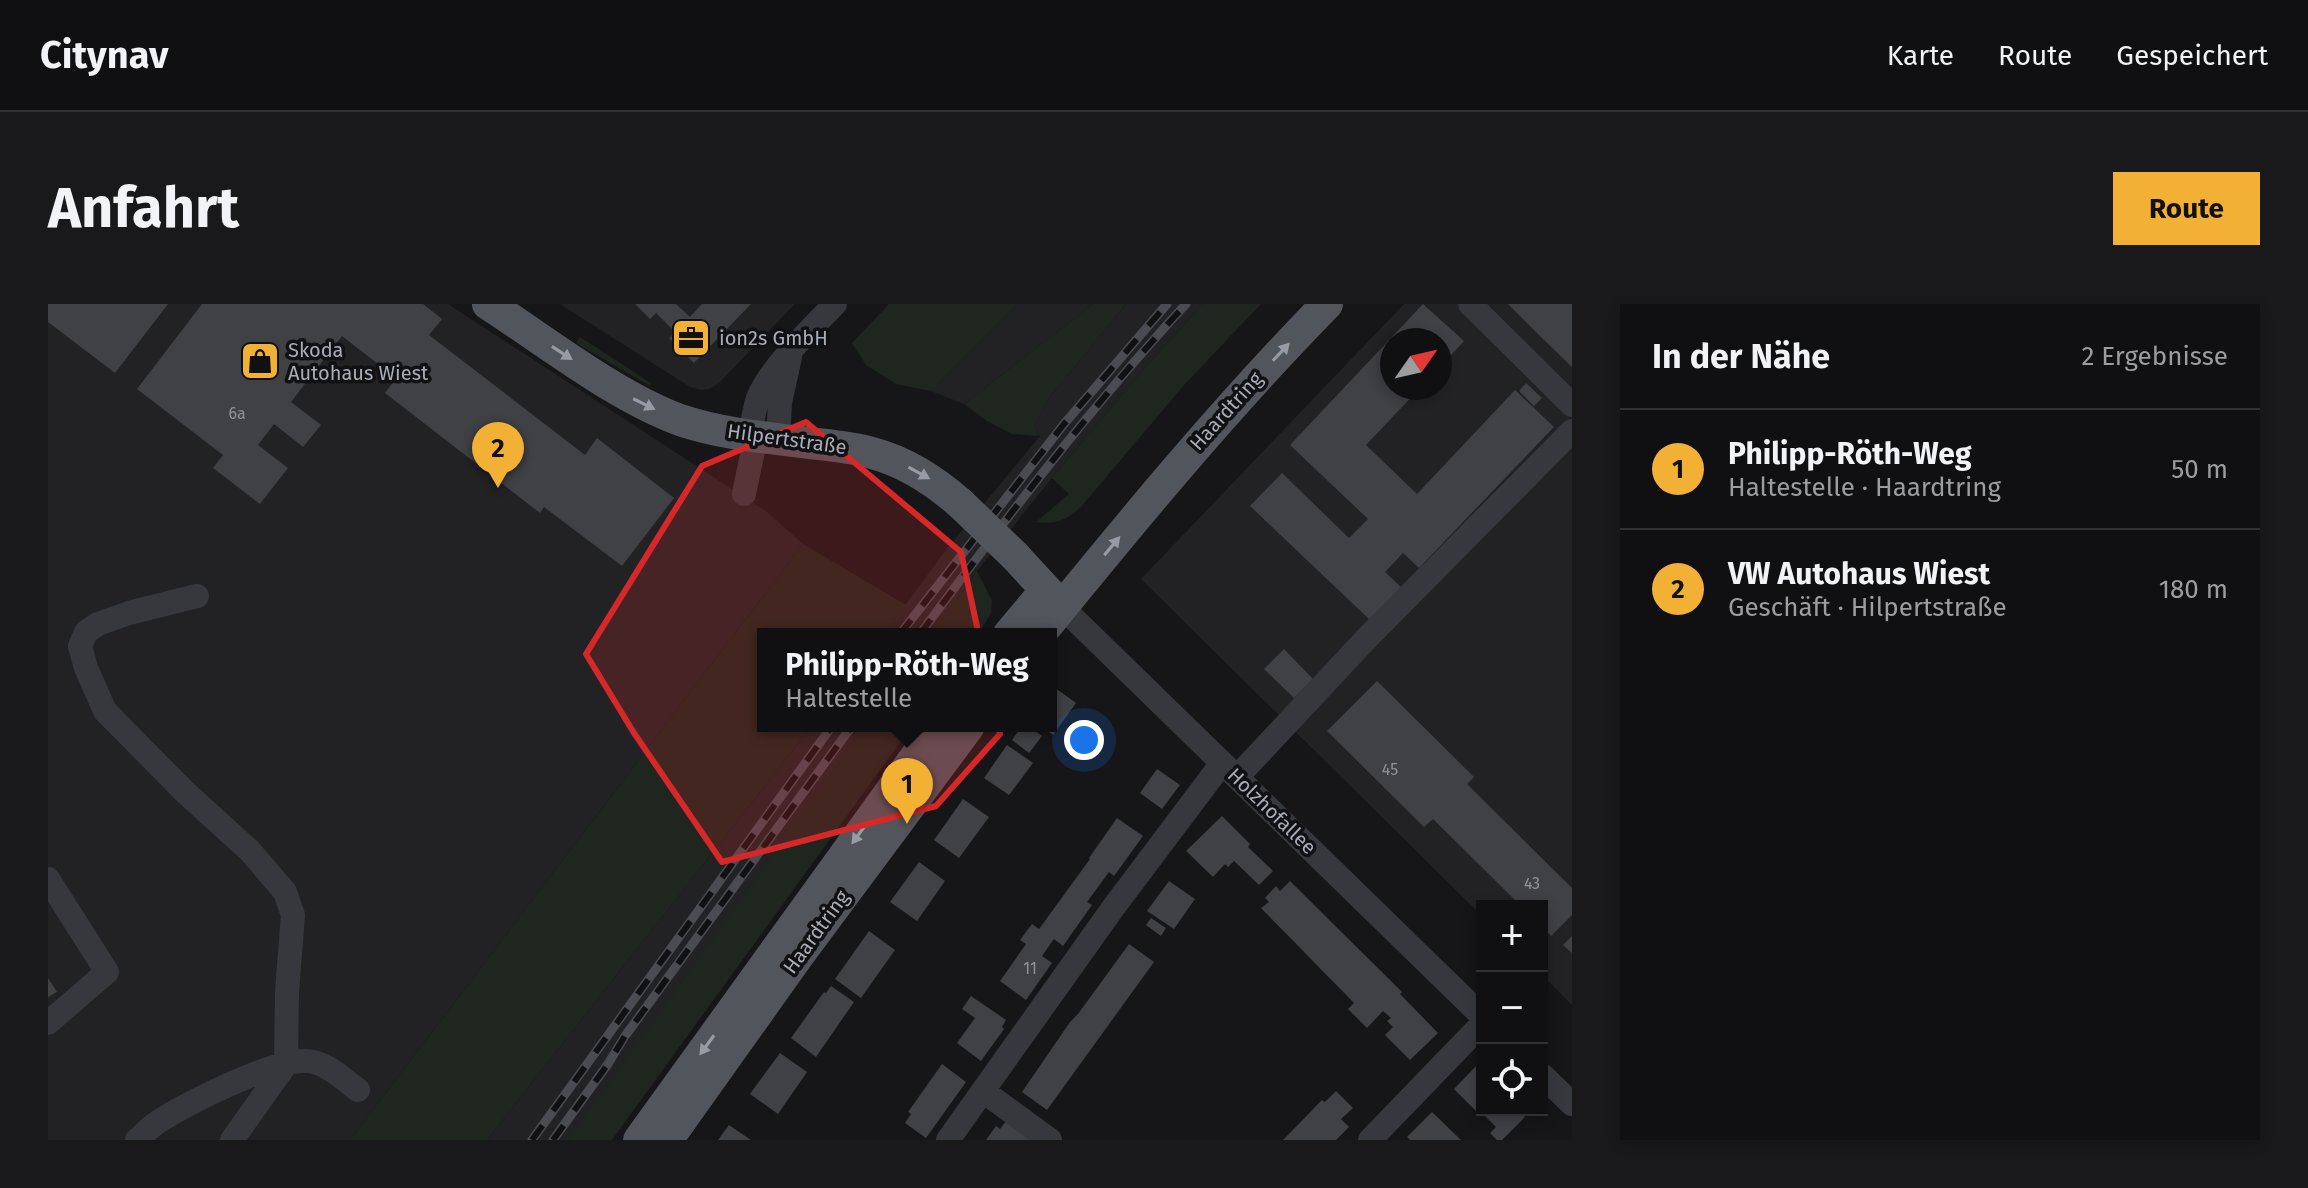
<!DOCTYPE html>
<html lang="de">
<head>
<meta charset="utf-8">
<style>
  :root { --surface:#101012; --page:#19191b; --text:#f1f3f6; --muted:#9c9d9f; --line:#303032; --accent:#f2b134 }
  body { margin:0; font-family:"Fira Sans",sans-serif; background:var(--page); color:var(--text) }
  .controls { position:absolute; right:24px; bottom:24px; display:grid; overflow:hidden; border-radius:0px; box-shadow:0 4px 12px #0003 }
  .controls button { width:72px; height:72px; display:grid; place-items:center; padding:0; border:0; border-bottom:2px solid var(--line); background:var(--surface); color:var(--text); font:40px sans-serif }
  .compass { position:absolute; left:1332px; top:24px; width:72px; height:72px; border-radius:50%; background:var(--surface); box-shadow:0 4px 12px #0003; rotate:56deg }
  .you { position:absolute; left:1036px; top:436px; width:28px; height:28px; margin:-20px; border:6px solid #fff; border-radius:50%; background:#1a73e8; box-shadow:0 0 0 12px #1a73e833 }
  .badge { display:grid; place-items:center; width:52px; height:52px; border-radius:50%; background:var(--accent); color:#111; font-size:26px; font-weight:700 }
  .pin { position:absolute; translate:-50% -66px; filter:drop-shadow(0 2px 4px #0008) }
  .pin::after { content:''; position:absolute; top:42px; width:28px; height:24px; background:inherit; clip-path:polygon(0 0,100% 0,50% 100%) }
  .popup { position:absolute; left:709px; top:324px; width:300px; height:104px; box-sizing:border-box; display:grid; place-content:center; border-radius:0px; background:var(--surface); filter:drop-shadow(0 2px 6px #0005); font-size:26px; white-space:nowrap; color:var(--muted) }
  .popup b { font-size:30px; color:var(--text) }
  .popup::after { content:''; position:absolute; left:50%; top:100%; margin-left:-16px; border:16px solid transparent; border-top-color:var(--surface) }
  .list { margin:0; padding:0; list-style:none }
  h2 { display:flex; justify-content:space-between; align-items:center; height:104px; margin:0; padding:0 32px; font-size:34px }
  h2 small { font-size:26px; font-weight:400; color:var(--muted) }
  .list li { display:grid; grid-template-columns:52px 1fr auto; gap:24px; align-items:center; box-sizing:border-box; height:120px; padding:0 32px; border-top:2px solid var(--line) }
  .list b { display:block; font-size:30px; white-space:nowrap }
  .list p { margin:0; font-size:26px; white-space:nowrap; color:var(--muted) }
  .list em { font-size:26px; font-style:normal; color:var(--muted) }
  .icon { flex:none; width:44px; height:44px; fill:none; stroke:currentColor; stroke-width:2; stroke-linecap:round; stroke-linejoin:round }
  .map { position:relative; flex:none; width:1524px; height:836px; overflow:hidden; border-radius:0px }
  header { display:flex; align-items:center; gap:48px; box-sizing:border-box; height:112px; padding:0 40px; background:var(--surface); border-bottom:2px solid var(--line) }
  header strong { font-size:38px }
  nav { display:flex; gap:44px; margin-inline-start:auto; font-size:28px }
  .intro { display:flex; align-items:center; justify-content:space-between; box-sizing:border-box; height:192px; padding:0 48px }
  h1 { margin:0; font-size:56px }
  .button { padding:20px 36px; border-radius:0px; background:var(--accent); color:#111; font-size:28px; font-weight:700 }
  main { display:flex; gap:48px; padding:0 48px }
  aside { flex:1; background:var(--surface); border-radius:0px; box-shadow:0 4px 12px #0003 }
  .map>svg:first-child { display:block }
  .built { fill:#222225; fill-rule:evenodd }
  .green { fill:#1e261f }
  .building { fill:#404145 }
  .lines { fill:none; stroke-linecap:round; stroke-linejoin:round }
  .minor { stroke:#37383d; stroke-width:24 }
  .major { stroke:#53555c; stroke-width:32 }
  .rail-casing { stroke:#4a4c52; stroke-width:9 }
  .rail { stroke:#111113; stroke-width:6; stroke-dasharray:18; stroke-linecap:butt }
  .major-bridge { stroke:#53555c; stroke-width:32 }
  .oneway { fill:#979ba6 }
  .marked { fill:#d62828; fill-opacity:0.2; stroke:#d62828; stroke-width:6; stroke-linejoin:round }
  .labels { text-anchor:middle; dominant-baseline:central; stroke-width:7; stroke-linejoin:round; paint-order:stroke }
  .number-label { font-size:16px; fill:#8e929b }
  .poi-label { font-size:20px; fill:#a8adb8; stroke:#111113; text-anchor:start }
  .street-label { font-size:20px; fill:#a8adb8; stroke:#111113 }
</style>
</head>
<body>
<header>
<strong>Citynav</strong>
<nav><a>Karte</a><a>Route</a><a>Gespeichert</a></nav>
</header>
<div class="intro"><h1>Anfahrt</h1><a class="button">Route</a></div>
<main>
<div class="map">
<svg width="1524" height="836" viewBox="0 0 1524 836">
  <rect width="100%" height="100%" fill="#161618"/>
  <!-- built -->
  <path class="built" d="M0 0H400L719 208 755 240 302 836H0Z
    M512 0H747L671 79 661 85 653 86 642 83Z
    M970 0H1045L916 100 883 87Z
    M1078 0H1155L1099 61 1004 174 929 267 885 330H836L900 243 992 132 986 122 1001 94Z
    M1356 0H1524V701L1494 671V602H1434V612L1093 275ZM1344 36H1392V84H1344Z
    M764 422H819L521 836H439Z"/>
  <!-- green -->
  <path class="green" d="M841 0H970L883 87 848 80 818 61 804 39Z
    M1045 0H1078L1001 94 986 122 992 132 964 130 939 117 916 100Z
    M1155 0H1213L1137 80 1032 204C1018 216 1007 221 988 218L1021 190 1004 174 1099 61Z
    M532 33 603 79 602 82 528 39Z
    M755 240 858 301 836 330H715V422H764L439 836H302Z
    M929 267 944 297 943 309 931 330H884Z
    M818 422H864L564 836H520Z"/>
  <!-- building -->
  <path class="building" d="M0 0H120L67 69 0 18Z
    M154 0H375L394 15 381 31 537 151 549 134 626 194 574 262 496 203 492 209 337 89 348 74 294 32 243 98 273 121 255 143 226 120 210 141 240 164 212 200 165 164 175 151 89 85Z
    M587 0H628L642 13 654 0H703L646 59 621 34 627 28 608 9 602 15Z
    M1375 0 1416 37 1392 63V36H1344V84H1372L1318 141 1369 190 1467 86 1506 123 1371 264 1355 249 1337 268 1354 284 1323 317 1202 202 1234 169 1301 234 1320 215 1242 141Z
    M1460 0H1524V63L1494 34Z
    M1478 79 1494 94 1486 102 1471 87Z
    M1236 345 1265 375 1246 394 1216 365Z
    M1329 377 1426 473 1419 480 1524 584V611L1503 632 1494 622V602H1473L1385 515 1376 523 1279 427Z
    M1003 381 1028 399 1005 431 992 422H1003Z
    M974 422H980L994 432 981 449 964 436Z
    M959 441 985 459 961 491 936 474Z
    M1109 465 1132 481 1114 505 1092 489Z
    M915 495 941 513 911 554 886 536Z
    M1174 512 1202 540 1200 543 1225 567 1211 581 1186 557 1180 563 1177 560 1165 573 1138 547Z
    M1069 514 1095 532 1066 572 1061 568 1039 598 1044 601 1015 642 1006 635 994 652 1004 659 978 696 952 677 978 640 972 636 984 620 991 625 1042 555 1041 554Z
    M871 558 897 577 869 617 842 598Z
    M1121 577 1147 595 1126 625 1099 607Z
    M1242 577 1354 688 1352 690 1390 729 1362 756 1337 731 1345 723 1339 717 1343 714 1335 707 1319 724 1300 705 1306 699 1213 604 1221 598 1217 594 1228 582 1232 587Z
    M1103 614 1118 624 1113 632 1098 621Z
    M821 627 847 646 813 694 787 675Z
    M1524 632V649L1515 641Z
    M1081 640 1106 658 999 806 974 788 1022 718 1030 710Z
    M0 674 9 688 0 693Z
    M783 682 806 698 768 753 743 734 776 688 778 689Z
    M923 692 958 716 954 723 956 725 933 757 909 739 927 714 914 705Z
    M732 749 759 768 730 810 702 790Z
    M894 760 918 778 878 834 857 819 863 810 860 808Z
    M1429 761 1434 766V806H1469L1477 813 1454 836H1449L1442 829 1448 823 1431 806 1429 808 1406 785Z
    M1288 787 1305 804 1293 815 1301 823 1288 836H1235L1274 796 1277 798Z
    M1384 808 1413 836H1362L1359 833Z
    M958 817 985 836H938L948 822 952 825Z
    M681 821 703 836H670Z"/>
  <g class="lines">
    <!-- minor -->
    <path class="minor" d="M1422 0 1524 101
      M702 132C704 119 706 106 710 94 723 63 763 25 787 0
      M730 134 732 99 742 53
      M696 190 708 132
      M149 292 81 309 50 320 38 328 32 342 38 364 57 407 137 488 202 547 237 588 245 611 239 687 238 760 184 836
      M1014 303 1434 712
      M1189 473 1319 334 1524 127
      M0 575 59 668 0 719
      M1494 771 1524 800
      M935 787 1002 836
      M89 836C97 829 104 821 113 816 142 798 223 757 256 757 276 756 295 775 310 786
      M900 836 1065 604 1174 459
      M1322 836 1434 720"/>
    <!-- major -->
    <path class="major" d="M440 0C499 38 567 92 632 116 676 131 724 134 770 140 788 142 807 144 824 149 858 158 887 177 913 200
      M967 252 1014 303
      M961 330 998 286
      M992 330C1084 217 1176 105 1279 0
      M591 836 890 422
      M619 836 750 652 921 422"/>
    <defs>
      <path id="rail" d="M852 330 1016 120 1119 0
        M872 330C956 217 1042 104 1138 0
        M484 836 784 422
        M505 836 560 760 577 732 804 422"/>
    </defs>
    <!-- rail casing -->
    <use href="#rail" class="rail-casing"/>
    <!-- rail -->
    <use href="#rail" class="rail"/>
    <!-- major-bridge -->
    <path class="major-bridge" d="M913 200 967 252"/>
  </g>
  <!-- one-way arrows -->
  <defs><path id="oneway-solid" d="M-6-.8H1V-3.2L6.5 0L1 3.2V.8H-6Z" transform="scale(2)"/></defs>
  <g class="oneway">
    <use href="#oneway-solid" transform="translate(1233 48) rotate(-47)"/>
    <use href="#oneway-solid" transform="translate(514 49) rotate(33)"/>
    <use href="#oneway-solid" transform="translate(596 100) rotate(26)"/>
    <use href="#oneway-solid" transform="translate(871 169) rotate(29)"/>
    <use href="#oneway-solid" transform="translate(1064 242) rotate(-50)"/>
    <use href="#oneway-solid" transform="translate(811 530) rotate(126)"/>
    <use href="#oneway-solid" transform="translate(659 741) rotate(126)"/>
  </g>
  <!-- marked area -->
  <path class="marked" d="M758 118 913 248 952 430 888 502 674 558 586 429 538 350 654 162Z"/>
  <!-- icons -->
  <defs>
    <symbol id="office-square" viewBox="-11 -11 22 22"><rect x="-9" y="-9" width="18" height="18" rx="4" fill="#f2b134" stroke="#111113"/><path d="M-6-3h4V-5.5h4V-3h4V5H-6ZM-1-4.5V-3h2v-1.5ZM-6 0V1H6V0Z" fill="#111"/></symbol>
    <symbol id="shop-square" viewBox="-11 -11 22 22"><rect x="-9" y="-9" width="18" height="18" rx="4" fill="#f2b134" stroke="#111113"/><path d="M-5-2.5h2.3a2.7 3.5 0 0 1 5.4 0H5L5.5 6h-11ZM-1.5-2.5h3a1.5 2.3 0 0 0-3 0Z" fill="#111"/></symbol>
  </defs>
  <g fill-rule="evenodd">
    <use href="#office-square" x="621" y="12" width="44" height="44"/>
    <use href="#shop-square" x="190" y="35" width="44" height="44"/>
  </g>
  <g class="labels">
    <!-- number labels -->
    <g class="number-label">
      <text x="189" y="109">6a</text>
      <text x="1342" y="465">45</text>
      <text x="1484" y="579">43</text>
      <text x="982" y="664">11</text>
    </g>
    <!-- poi labels -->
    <g class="poi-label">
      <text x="671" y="34">ion2s GmbH</text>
      <text x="240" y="46">Skoda<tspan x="240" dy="23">Autohaus Wiest</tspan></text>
    </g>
    <!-- street labels -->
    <g class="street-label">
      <text transform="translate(1178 107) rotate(-48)">Haardtring</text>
      <text transform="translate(739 135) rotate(8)">Hilpertstraße</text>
      <text transform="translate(1224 507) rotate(44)">Holzhofallee</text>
      <text transform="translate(768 628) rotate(-54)">Haardtring</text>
    </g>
  </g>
</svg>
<div class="controls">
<button>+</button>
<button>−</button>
<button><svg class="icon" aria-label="locate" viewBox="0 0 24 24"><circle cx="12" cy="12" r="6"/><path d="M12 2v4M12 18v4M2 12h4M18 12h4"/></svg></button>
</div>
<svg class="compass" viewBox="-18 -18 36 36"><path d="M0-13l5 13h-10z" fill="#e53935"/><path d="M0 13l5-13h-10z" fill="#9c9d9f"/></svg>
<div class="you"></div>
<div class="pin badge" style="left:859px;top:520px">1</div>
<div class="popup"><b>Philipp-Röth-Weg</b>Haltestelle</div>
<div class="pin badge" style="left:450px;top:184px">2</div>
</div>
<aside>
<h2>In der Nähe<small>2 Ergebnisse</small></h2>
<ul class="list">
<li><span class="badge">1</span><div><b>Philipp-Röth-Weg</b><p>Haltestelle · Haardtring</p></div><em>50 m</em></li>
<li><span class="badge">2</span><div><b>VW Autohaus Wiest</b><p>Geschäft · Hilpertstraße</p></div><em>180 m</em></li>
</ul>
</aside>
</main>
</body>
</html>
